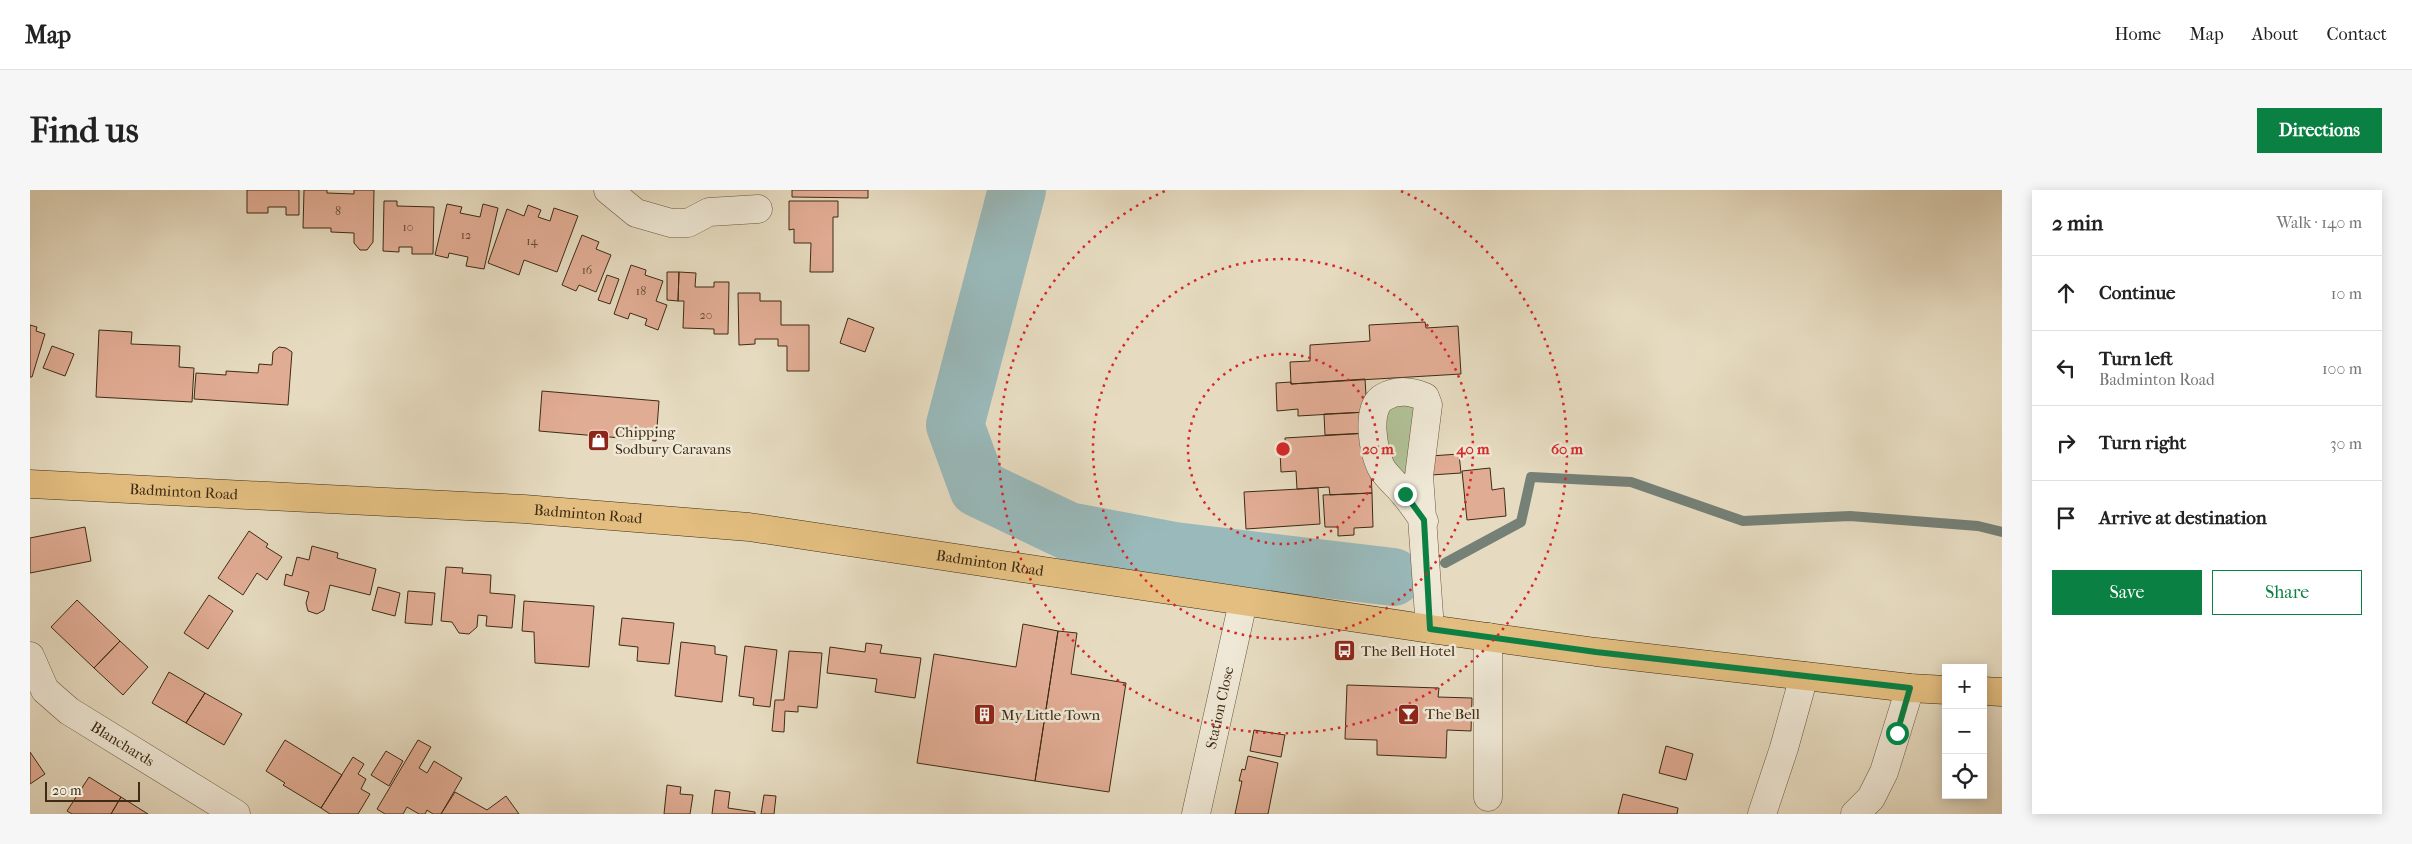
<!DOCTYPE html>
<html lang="en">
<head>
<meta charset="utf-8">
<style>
  :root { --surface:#fff; --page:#f6f6f6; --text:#222; --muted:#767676; --line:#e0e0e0; --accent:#0b8043 }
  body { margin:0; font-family:"IM FELL French Canon",serif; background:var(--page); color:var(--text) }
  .controls { position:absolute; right:15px; bottom:15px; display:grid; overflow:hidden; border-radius:0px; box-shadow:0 2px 12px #0003 }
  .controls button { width:45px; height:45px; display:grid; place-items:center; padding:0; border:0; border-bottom:1px solid var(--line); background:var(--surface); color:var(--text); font:25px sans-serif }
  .scale { position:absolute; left:15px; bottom:12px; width:95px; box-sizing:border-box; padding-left:5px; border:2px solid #3e2b13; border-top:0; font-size:14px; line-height:18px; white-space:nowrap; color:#3e2b13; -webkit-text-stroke:4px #efe8d6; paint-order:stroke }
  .stop { position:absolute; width:15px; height:15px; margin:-11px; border:4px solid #0b8043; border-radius:50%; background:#fff }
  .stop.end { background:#0b8043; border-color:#fff; box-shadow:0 1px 5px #0008 }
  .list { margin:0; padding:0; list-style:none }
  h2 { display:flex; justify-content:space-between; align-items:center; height:65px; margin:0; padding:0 20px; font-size:21px }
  h2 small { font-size:16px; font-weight:400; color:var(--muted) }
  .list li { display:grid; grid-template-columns:32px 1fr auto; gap:15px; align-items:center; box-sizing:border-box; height:75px; padding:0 20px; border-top:1px solid var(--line) }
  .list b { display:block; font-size:19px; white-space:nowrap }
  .list p { margin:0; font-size:16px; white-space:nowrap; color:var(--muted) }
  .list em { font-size:16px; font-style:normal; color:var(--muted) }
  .actions { display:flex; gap:10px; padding:15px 20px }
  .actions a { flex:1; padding:11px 0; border:1px solid var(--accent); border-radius:0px; text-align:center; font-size:18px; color:var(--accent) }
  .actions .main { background:var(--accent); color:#fff }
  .icon { flex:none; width:28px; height:28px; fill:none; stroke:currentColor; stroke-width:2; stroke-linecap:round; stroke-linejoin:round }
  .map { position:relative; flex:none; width:1972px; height:624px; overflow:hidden; border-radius:0px }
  header { display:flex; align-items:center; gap:30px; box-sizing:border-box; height:70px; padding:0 25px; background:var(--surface); border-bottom:1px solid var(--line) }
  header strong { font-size:24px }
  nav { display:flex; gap:28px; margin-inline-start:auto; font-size:18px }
  .intro { display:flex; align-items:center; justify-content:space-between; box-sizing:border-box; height:120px; padding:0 30px }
  h1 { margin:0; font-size:35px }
  .button { padding:12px 22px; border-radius:0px; background:var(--accent); color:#fff; font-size:18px; font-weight:700 }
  main { display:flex; gap:30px; padding:0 30px }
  aside { flex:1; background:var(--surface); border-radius:0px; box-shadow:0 2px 12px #0003 }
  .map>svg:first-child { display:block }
  .green { fill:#b1c196; stroke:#787654 }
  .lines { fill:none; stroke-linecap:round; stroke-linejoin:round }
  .stream { stroke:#758077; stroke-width:10 }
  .river { stroke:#99b9ba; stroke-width:58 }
  .building { fill:#e1ac94; stroke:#3e2b13 }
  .minor-casing { stroke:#68573e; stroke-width:29 }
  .major-casing { stroke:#3e2b13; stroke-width:29 }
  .minor { stroke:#efe8d6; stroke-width:28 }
  .major { stroke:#e3be80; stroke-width:28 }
  .route { stroke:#0b8043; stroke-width:6 }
  .ring { fill:none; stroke:#d62828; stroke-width:2.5; stroke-dasharray:2.5 5 }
  .labels { text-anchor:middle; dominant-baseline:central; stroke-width:5; stroke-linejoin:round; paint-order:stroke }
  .number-label { font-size:12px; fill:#674b33 }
  .poi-label { font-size:15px; fill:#3e2b13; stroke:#efe8d6; text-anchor:start }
  .street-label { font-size:15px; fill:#3e2b13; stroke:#efe8d6 }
  .centre { fill:#d62828; stroke:#efe8d6; stroke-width:2.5 }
  .ring-label { font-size:15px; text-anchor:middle; font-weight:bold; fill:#d62828; stroke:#efe8d6; stroke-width:5; stroke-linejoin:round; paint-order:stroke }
</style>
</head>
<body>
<header>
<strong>Map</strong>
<nav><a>Home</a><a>Map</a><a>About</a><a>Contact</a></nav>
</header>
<div class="intro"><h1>Find us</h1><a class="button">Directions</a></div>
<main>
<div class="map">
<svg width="1972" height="624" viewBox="0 0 1972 624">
  <rect width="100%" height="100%" fill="#e6dbc0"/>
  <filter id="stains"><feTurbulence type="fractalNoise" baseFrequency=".004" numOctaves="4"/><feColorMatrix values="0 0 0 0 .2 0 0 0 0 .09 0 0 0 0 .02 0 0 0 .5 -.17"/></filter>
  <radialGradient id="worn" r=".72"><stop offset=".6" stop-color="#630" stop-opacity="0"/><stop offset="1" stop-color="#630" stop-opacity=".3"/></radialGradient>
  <!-- green -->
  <path class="green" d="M1360 211 1387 217 1379 289 1362 273 1349 239Z"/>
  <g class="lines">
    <!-- stream -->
    <path class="stream" d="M1415 373 1491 332 1501 287 1601 292 1713 331 1820 326 1948 336 1972 342
      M1363 387 1387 386"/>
    <!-- river -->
    <path class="river" d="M987 0 925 235 948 298 1038 341 1144 361 1363 387"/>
  </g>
  <!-- building -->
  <path class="building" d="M217 0H269V25H256V17H238V23H217Z
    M274 0H297V3L324 4V0H344L343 52 337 60H330L324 53V43L301 42V38H273Z
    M762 0H838V8L762 7Z
    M354 11H367V16L404 17 403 64H382V57H369V62L353 61Z
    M759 11H808V27H803V82H780L781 53H764V39L759 40Z
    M417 14 432 17 430 23 450 27 453 14 468 18 454 79 436 76 438 67 419 63 418 68 405 65Z
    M498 15 511 20 508 27 520 31 524 18 548 26 527 82 494 70 489 85 458 73 477 19 494 26Z
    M552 45 569 52 566 59 581 65 566 102 549 95 546 101 532 95Z
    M601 75 616 80 615 85 633 91 626 111 637 115 628 140 615 135 617 129 600 123 598 129 584 124Z
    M637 82H649L648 111 637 110Z
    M649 82 666 83 665 97H684V92H699L698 144H684V139L653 138 654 111H648Z
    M577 85 589 89 580 114 568 110Z
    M708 103H730V111H751V135H779V181H757V156H748V149H725V154L709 155Z
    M818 128 844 138 835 162 810 153Z
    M1395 132 1396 138 1428 136 1431 184 1261 194 1260 172 1280 171V155L1340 151 1339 135Z
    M0 135 7 137 6 141 15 144 2 187H0Z
    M69 140 102 142 101 154 150 156 149 177 164 178 162 212 66 207Z
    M22 156 44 164 35 186 13 178Z
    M249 157 256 158 262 162 258 215 164 209 166 183 196 185V181L228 183 229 174 242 175 243 162Z
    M1335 189 1337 222 1268 226V219L1247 221 1246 193 1261 192V194Z
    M512 201 629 211 626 251 509 241Z
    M1337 222 1339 243 1295 245 1294 224Z
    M1339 243 1342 303 1300 305 1299 297 1267 299 1266 281 1251 282 1250 261H1256L1255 248Z
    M1429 264 1431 283 1401 285 1400 266Z
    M1460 278 1462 300 1474 298 1476 326 1437 330 1432 281Z
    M1288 298 1290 334 1216 339 1214 302Z
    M1342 303 1343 337 1324 338V345L1308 346V337H1295L1293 305Z
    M55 337 61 371 0 383V348Z
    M219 341 238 354 236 357 252 367 237 390 227 383 213 405 188 388Z
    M282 356 308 363 307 368 346 379 340 405 300 395 294 420 287 424 278 421 276 413 279 402 254 395 256 384 262 386 267 367 279 370Z
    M416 377 433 378 432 383 461 385 460 403 485 405 482 438 456 436 457 426 448 425 447 437 439 444 429 443 422 432 411 431Z
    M348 397 370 403 365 426 342 420Z
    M378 401 405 403 402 435 375 433Z
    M179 405 203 421 178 459 154 443Z
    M47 410 90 451 64 478 21 437Z
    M494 411 564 416 559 477 505 473 504 442 492 441Z
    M592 428 644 433 639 474 607 471 608 457 589 455Z
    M993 434 1028 441 1005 591 887 573 904 464 986 477Z
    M1028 441 1047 443 1041 484 1096 493 1079 602 1005 591Z
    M90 451 118 477 93 505 64 478Z
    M651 452 685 456V464L697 466 692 512 645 506Z
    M836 453 852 455 850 463 891 468 885 508 845 502 847 489 797 483 800 457 835 462Z
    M715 456 747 460 740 517 723 515 724 508 709 506Z
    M759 461 792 463 787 518 768 516V522L755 521 754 542 742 541 745 510H754Z
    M139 482 175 503 156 533 122 513Z
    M1317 495 1409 498 1408 507 1442 508 1441 541 1417 540 1416 568 1347 565V550L1315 549Z
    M175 503 212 524 194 555 156 533Z
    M1224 540 1255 545 1251 567 1220 561Z
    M255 550 312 585 291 618 253 595 255 593 236 581Z
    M388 550 401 557 389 578 397 583 404 571 432 588 411 624H403L397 620 395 624H389L377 617 373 624H355L347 619Z
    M1636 556 1663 564 1656 590 1629 583Z
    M356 561 373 571 359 596 341 585Z
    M0 562 15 584 0 594Z
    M1218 566 1248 573 1238 624H1205L1212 591H1209L1212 579 1215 580Z
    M323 567 334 574 328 584 336 589 331 599 340 604 328 624H300L291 618Z
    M59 587 91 607 81 624H42L37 621Z
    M637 595 651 597 650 604 663 605 660 624H634Z
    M685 600 700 602 698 618 725 622V624H682Z
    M425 602 457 620 476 606 489 624H411Z
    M1593 604 1648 618 1647 624H1588Z
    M734 605 746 606 744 624H731Z
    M91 607 118 624H81Z"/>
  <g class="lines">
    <defs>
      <g id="minor">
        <path d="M578 0 606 23 641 33H658L679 22 728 19"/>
        <path d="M1394 331C1388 322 1382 313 1375 305 1368 296 1359 289 1352 279 1343 263 1335 217 1354 207 1368 199 1381 201 1395 207L1398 215 1389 286 1400 439"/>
        <path id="s1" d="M0 466 15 500 39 521 206 624"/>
        <path d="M1458 607V447"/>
        <path id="s2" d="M1166 624 1213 412"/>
        <path d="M1732 624 1754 558 1774 486"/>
        <path d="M1825 624 1841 608 1854 582 1880 498"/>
      </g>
      <g id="major">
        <path id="s3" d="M0 294 494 319 719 337 1400 439 1566 462 1880 498 1916 500"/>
        <path d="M1953 501 1972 502"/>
      </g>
    </defs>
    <!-- minor casing -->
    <use href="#minor" class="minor-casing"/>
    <!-- major casing -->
    <use href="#major" class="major-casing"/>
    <!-- minor -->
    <use href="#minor" class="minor"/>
    <!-- major -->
    <use href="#major" class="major"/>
  </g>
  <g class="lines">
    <!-- route -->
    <path class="route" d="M1375 304 1394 330 1400 439 1566 462 1880 498 1867 543"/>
  </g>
  <!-- distance rings -->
  <g class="ring">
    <circle cx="1253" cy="259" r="95"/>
    <circle cx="1253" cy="259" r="190"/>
    <path d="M1371 1A284 284 0 1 1 1135 1"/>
  </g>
  <!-- icons -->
  <defs>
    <symbol id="shop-square" viewBox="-11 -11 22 22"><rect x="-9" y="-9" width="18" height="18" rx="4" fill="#8f2418" stroke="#efe8d6"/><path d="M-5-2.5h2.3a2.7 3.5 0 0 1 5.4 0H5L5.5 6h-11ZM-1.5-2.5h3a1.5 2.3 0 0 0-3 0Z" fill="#fff"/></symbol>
    <symbol id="bus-square" viewBox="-11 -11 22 22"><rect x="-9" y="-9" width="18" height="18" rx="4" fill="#8f2418" stroke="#efe8d6"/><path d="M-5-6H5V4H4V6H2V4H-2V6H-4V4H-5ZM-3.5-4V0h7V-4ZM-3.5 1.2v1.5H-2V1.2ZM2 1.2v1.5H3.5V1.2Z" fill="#fff"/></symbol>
    <symbol id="bar-square" viewBox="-11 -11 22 22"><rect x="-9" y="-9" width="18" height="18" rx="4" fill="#8f2418" stroke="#efe8d6"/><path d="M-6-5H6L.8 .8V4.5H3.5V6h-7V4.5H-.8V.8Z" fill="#fff"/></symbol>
    <symbol id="building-square" viewBox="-11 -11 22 22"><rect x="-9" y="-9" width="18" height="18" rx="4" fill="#8f2418" stroke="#efe8d6"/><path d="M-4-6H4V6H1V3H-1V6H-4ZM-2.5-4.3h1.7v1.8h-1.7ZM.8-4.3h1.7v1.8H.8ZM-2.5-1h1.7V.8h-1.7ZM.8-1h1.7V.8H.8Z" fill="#fff"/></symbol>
  </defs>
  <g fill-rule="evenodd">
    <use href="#shop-square" x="556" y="238" width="25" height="25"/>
    <use href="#bus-square" x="1302" y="448" width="25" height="25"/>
    <use href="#bar-square" x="1366" y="512" width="25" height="25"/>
    <use href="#building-square" x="942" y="512" width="25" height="25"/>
  </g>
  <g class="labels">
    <!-- number labels -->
    <g class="number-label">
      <text x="308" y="21">8</text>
      <text x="378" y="37">10</text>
      <text x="436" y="45">12</text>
      <text x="502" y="51">14</text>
      <text x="557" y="80">16</text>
      <text x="611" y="101">18</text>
      <text x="676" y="125">20</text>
    </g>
    <!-- poi labels -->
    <g class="poi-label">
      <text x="585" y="242">Chipping<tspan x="585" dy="17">Sodbury Caravans</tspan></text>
      <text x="1331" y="461">The Bell Hotel</text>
      <text x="1395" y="524">The Bell</text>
      <text x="971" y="525">My Little Town</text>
    </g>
    <!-- street labels -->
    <g class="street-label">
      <text stroke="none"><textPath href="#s3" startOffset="154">Badminton Road</textPath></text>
      <text stroke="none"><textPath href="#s3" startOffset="559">Badminton Road</textPath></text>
      <text stroke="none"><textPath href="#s3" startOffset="964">Badminton Road</textPath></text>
      <text stroke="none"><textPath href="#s2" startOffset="109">Station Close</textPath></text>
      <text stroke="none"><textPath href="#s1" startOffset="132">Blanchards</textPath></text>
    </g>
  </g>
  <circle cx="1253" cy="259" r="8" class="centre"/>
  <g class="ring-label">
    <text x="1348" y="264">20 m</text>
    <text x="1443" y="264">40 m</text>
    <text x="1537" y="264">60 m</text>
  </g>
  <rect width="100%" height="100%" filter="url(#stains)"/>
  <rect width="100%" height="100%" fill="url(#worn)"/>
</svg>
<div class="controls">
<button>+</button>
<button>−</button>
<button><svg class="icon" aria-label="locate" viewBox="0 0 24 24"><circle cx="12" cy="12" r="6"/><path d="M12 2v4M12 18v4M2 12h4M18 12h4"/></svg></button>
</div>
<div class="scale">20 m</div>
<div class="stop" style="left:1867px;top:543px"></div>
<div class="stop end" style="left:1375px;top:304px"></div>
</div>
<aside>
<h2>2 min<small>Walk · 140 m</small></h2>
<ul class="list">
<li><svg class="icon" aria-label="ahead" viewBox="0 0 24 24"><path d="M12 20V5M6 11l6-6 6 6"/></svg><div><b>Continue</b></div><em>10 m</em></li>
<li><svg class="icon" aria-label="left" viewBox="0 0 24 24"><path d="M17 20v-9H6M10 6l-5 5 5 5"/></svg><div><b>Turn left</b><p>Badminton Road</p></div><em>100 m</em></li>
<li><svg class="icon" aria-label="right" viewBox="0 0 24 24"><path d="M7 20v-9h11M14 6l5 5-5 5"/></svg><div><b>Turn right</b></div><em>30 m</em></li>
<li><svg class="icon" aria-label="arrive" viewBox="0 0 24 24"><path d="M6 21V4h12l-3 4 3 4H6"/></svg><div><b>Arrive at destination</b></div></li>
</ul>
<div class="actions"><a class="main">Save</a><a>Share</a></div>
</aside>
</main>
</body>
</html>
